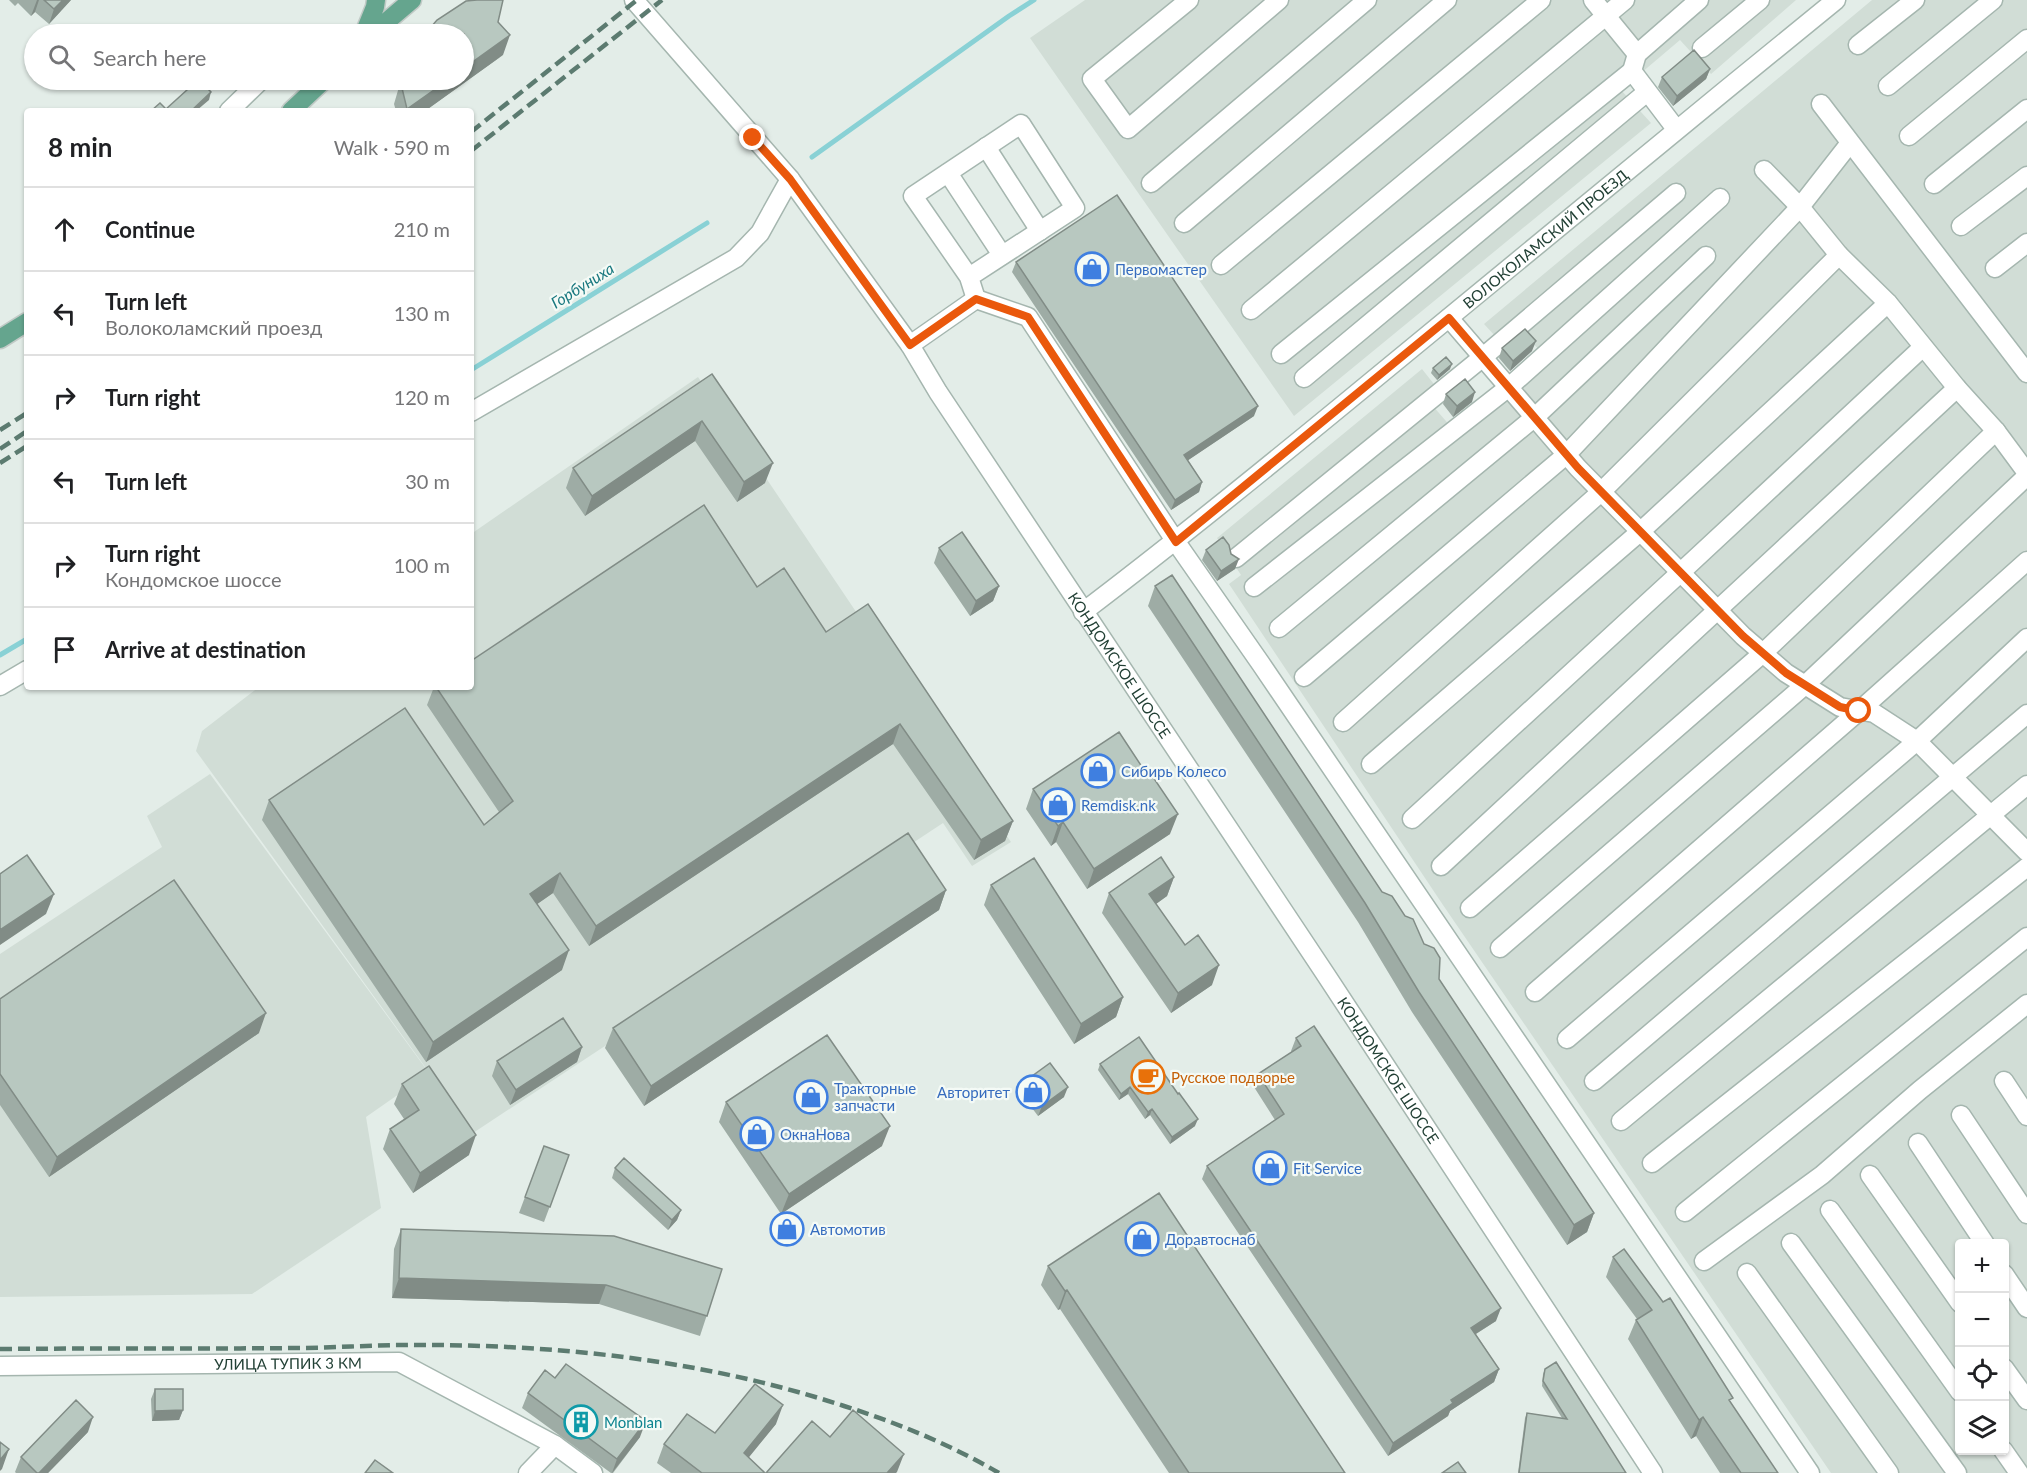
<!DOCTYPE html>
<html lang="en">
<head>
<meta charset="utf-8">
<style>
  :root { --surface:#fff; --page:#f6f6f6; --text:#202124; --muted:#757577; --line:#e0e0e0 }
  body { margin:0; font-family:Lato,sans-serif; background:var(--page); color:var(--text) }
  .controls { position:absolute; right:18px; bottom:18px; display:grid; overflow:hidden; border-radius:6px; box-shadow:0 2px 4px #0004 }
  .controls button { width:54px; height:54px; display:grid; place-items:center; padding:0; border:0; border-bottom:2px solid var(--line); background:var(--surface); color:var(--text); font:30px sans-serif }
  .stop { position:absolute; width:18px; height:18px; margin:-14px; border:4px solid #ea580c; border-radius:50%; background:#fff }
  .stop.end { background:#ea580c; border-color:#fff; box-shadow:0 2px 6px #0008 }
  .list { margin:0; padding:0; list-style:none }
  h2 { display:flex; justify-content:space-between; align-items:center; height:78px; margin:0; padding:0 24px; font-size:26px }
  h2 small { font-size:20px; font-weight:400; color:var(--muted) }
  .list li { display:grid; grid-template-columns:39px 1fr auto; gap:18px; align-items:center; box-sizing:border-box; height:84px; padding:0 24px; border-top:2px solid var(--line) }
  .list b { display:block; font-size:22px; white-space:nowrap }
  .list p { margin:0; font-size:20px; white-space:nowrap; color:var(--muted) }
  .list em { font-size:20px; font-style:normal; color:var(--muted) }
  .icon { flex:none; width:33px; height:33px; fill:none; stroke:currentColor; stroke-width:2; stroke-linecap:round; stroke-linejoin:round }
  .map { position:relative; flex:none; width:2027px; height:1473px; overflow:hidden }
  .search { position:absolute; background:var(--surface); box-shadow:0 2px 4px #0004; left:24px; top:24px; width:450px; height:66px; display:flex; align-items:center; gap:15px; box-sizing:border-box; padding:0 21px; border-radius:33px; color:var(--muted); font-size:22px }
  .panel { position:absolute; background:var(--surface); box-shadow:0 2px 4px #0004; left:24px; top:108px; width:450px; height:582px; border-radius:6px }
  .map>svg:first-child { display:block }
  .built { fill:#d1ddd6; fill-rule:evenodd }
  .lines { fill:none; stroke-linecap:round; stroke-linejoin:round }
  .stream { stroke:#89d1d5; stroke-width:5 }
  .minor-casing { stroke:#a5b6af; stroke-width:21 }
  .major-casing { stroke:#c1cac6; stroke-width:21 }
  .minor { stroke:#fff; stroke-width:18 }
  .major { stroke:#65a58e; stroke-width:18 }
  .rail { stroke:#5c7b70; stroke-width:4.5; stroke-dasharray:12 6; stroke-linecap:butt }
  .wall { fill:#9eaca5 }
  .shaded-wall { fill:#818c86 }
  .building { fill:#b8c8c0; stroke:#818c86; stroke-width:1.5 }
  .route { stroke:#ea580c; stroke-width:8 }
  .labels { text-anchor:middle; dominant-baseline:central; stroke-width:4.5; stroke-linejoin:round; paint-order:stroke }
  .street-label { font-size:15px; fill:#224035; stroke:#f4faf6 }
  .shop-label { font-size:15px; fill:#366cbe; stroke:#f4faf6; text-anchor:start }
  .food-label { font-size:15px; fill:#c56008; stroke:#f4faf6; text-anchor:start }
  .culture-label { font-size:15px; fill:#0d838f; stroke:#f4faf6; text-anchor:start }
  .water-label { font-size:16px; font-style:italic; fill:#19787f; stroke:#f4faf6 }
</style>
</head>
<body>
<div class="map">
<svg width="2027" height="1473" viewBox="0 0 2027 1473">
  <rect width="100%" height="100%" fill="#e3ede8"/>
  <!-- built -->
  <path class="built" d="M1085 0H1796L1711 74 1680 40 1621 90 1651 123 1294 416 1030 38Z
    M1872 0H2027V1473H1831L1443 905 1229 584 1241 575 1217 538 1422 369 1437 388 1426 398 1458 435 1549 360 1513 323 1497 338 1484 324ZM1960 1244H2004V1450H1960Z
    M698 377 1011 842 972 866 943 823 473 1133 196 751 202 731 259 687H471V534Z
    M210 774 429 1073 366 1117 381 1208 252 1294 0 1297V954L162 847 147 816Z"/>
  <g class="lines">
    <!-- stream -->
    <path class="stream" d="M812 157 1009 16 1034 0
      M471 370 707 223
      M0 655 27 639"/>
    <defs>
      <g id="minor">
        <path id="s1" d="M634 0 790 179 910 345 938 392 1326 975 1653 1473"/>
        <path d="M1189 0 1092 79 1128 129 1279 0"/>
        <path d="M1593 0 1637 54 1632 71 1676 129"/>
        <path d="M1858 45 1915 0"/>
        <path d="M1702 48 1760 0"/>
        <path d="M1637 54 1699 0"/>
        <path d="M1888 86 1993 0"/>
        <path d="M1821 104 2027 373"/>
        <path d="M229 111 261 80"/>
        <path d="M1909 136 2027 39"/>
        <path d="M986 147 1040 231"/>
        <path d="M1764 170 1800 207 1850 143"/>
        <path d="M948 173 1002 255"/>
        <path d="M1151 183 1367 0"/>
        <path d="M1934 184 2027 109"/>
        <path d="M1184 223 1447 0"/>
        <path d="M1961 226 2027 176"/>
        <path d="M1221 265 1541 0"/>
        <path d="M1995 268 2027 243"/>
        <path d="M969 277 1075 208 1021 124 913 196 969 277 976 299"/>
        <path d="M976 299 1028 317 1176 542 1261 664 1810 1473"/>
        <path d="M1251 310 1625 0"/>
        <path d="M1449 318 1578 468 1743 636 1786 673 1840 707 1874 713 1917 741 2027 852"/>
        <path d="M910 345 976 299"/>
        <path d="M1281 354 1632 71"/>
        <path d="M1304 378 1647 92"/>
        <path d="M471 412 736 258 760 233 790 179"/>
        <path d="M1236 558 1483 357 1676 193"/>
        <path d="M1254 587 1509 387 1720 198"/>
        <path id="s2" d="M1083 612C1178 540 1270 465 1361 390 1520 260 1677 129 1836 0"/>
        <path d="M1279 628 1535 417 1706 256"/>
        <path d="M1304 677 1566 455 1800 207 1839 255 1888 303 1957 388 1996 431 2027 473"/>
        <path d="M0 686 27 670"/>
        <path d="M1343 722 1601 492 1839 255"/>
        <path d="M1371 764 1641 531 1888 303"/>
        <path d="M1412 819 1681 572 1923 347"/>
        <path d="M1441 866 1957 388"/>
        <path d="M1470 908 1763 653 1996 431"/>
        <path d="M1500 948 1805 685 2027 476"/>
        <path d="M1535 992 1859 711 2027 561"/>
        <path d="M1567 1039 1917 741 2027 638"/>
        <path d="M1594 1081 2027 714"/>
        <path d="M2004 1081 2027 1116"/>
        <path d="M1961 1115 2027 1214"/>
        <path d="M1621 1121 2027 785"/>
        <path d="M1918 1143 1985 1244"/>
        <path d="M1652 1163 2027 867"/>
        <path d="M1870 1175 1960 1303"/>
        <path d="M1830 1210 1960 1392"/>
        <path d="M1685 1212 2027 937"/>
        <path d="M1791 1243 1957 1473"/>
        <path d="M1704 1261 1822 1175 1920 1090 2027 1004"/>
        <path d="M1747 1273 1889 1473"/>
        <path d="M2004 1274 2027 1308"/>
        <path id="s3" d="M0 1366 399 1362 555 1445 593 1473"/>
        <path d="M2004 1368 2027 1400"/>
        <path d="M2003 1450 2019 1473"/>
        <path d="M528 1473 555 1445"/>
      </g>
      <path id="major" d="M364 34 375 7 376 0
        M372 34 412 0
        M291 111 324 80
        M0 339 27 322"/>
    </defs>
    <!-- minor casing -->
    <use href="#minor" class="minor-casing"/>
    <!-- major casing -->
    <use href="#major" class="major-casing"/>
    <!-- minor -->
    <use href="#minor" class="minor"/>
    <!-- major -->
    <use href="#major" class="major"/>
    <!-- rail -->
    <path class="rail" d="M471 132 637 0
      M471 151 662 0
      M0 430 27 413
      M0 449 27 431
      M0 463 27 446
      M0 1349C99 1348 198 1349 297 1348 333 1348 369 1345 405 1345 555 1344 701 1359 844 1406 898 1423 951 1445 999 1473"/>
  </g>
  <!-- wall -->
  <path class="wall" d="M9 0H71L49 24 35 12 31 16 18 3 15 6Z
    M503 55 425 111H396L394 104 401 80H464Z
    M1710 69 1706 79 1673 106 1658 87 1662 77Z
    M1016 262 1254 416 1188 460 1202 482 1199 492 1171 510 1012 272Z
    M1502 348 1532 351 1510 371 1499 358Z
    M1433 368 1450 369 1437 380 1431 373Z
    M712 374 765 483 737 502 695 441 585 516 566 488 573 468Z
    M1446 394 1472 402 1453 417 1443 404Z
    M939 548 999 586 993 601 970 616 934 563Z
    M1206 550 1231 554 1235 569 1217 581 1202 560Z
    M1155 586 1439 979 1594 1213 1587 1232 1567 1245 1412 1012 1358 922 1148 606Z
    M757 587 826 632 1013 821 1005 841 974 860 893 744 589 946 553 893 537 904 562 970 426 1062 262 820 269 800 484 825 499 812 427 705 434 687H471Z
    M1148 776 1170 834 1087 889 1056 842 1051 846 1026 809 1033 789Z
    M1174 877 1167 896 1156 904 1212 985 1171 1013 1102 913 1109 893Z
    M991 885 1123 997 1116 1017 1074 1044 984 905Z
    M946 890 939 910 644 1106 605 1048 613 1028Z
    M0 999 259 1033 49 1177 0 1105Z
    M1296 1038 1496 1321 1476 1334 1499 1369 1494 1382 1450 1411 1448 1416 1388 1456 1202 1179 1207 1166 1275 1120 1254 1087 1258 1074 1292 1052 1291 1051Z
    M582 1047 577 1062 510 1105 492 1076 497 1061Z
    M1100 1064 1195 1126 1170 1144 1150 1115 1145 1119 1128 1094 1119 1100 1098 1070Z
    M1024 1082 1064 1097 1038 1116 1020 1092Z
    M402 1084 469 1155 413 1193 383 1149 390 1129 404 1119 394 1104Z
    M726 1102 882 1146 781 1214 719 1122Z
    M544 1146 569 1155 544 1222 519 1213Z
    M615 1168 681 1210 677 1220 668 1230 612 1178Z
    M401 1229 722 1269 700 1336 599 1304 392 1298 394 1249Z
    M1613 1257 1731 1403 1778 1473H1720L1696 1436 1691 1439 1628 1339 1636 1320 1637 1319 1606 1277Z
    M1048 1266 1345 1473H1169L1060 1309 1058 1310 1041 1285Z
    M1545 1369 1626 1473H1518L1525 1418 1527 1413 1562 1418 1542 1386 1543 1374Z
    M155 1389 183 1410 179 1420 152 1421 151 1399Z
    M528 1393 640 1437 613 1473H611L522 1408Z
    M776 1424 748 1457 765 1473H671L657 1463 664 1444 715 1433Z
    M88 1432 48 1473H16L15 1472 21 1457Z"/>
  <!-- shaded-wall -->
  <path class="shaded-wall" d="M37 0H39L35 12 31 16Z
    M63 0H71L49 24 54 9Z
    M510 35 503 55 425 111H406L407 109 448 80H464V68Z
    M1710 69 1706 79 1673 106 1677 96Z
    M216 80H221L204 95 207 88Z
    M211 92 209 100 196 111H191Z
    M1536 341 1532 351 1510 371 1513 361Z
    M1452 364 1450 369 1437 380 1439 375Z
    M1475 392 1472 402 1453 417 1457 406Z
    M1258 406 1254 416 1181 465 1184 455Z
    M702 421 695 441 585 516 592 496Z
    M773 463 765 483 737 502 744 482Z
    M1202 482 1199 492 1171 510 1175 500Z
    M1239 559 1235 569 1217 581 1221 571Z
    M999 586 993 601 970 616 976 601Z
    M900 724 893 744 589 946 596 926Z
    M1178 814 1170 834 1087 889 1094 869Z
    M1013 821 1005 841 974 860 981 840Z
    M1063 822 1056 842 1051 846 1058 826Z
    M560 873 553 893 523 914 530 894Z
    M1174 877 1167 896 1142 914 1149 894Z
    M946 890 939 910 644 1106 651 1086Z
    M54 894 46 914 0 945V930Z
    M569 950 562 970 426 1062 433 1042Z
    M1219 965 1212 985 1171 1013 1178 993Z
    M1123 997 1116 1017 1074 1044 1081 1024Z
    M266 1013 259 1033 49 1177 57 1157Z
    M582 1047 577 1062 510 1105 516 1090Z
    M1068 1087 1064 1097 1038 1116 1042 1106Z
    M1130 1087 1128 1094 1119 1100 1121 1094Z
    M1152 1109 1150 1115 1145 1119 1148 1112Z
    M1198 1119 1195 1126 1170 1144 1172 1137Z
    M890 1126 882 1146 781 1214 789 1194Z
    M476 1135 469 1155 413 1193 420 1173Z
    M681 1210 677 1220 668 1230 672 1220Z
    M1594 1213 1587 1232 1567 1245 1574 1225Z
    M399 1278 606 1285 599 1304 392 1298Z
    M1067 1290 1060 1309 1058 1310 1065 1291Z
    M1501 1308 1496 1321 1466 1340 1471 1328Z
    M1499 1369 1494 1382 1450 1411 1448 1416 1388 1456 1393 1443 1451 1400Z
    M783 1405 776 1424 737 1472 744 1453Z
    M183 1410 179 1420 152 1421 155 1411Z
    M93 1417 88 1432 48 1473H39Z
    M1703 1417 1696 1436 1691 1439 1699 1420Z
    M646 1421 640 1437 612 1473 617 1459Z
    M9 1449 2 1469 0 1471V1460Z
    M904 1454 897 1472 896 1473H887Z"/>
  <!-- building -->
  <path class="building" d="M44 0H63L54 9Z
    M477 0H503L498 22 510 35 464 68V34H425L437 20 466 1Z
    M1694 50 1710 69 1677 96 1662 77Z
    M198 80H216L207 88 211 92 191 111H151L160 103 166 109Z
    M402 80H448L407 109 401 84Z
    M1117 195 1258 406 1184 455 1202 482 1175 500 1016 262Z
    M1525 329 1536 341 1513 361 1502 348Z
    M1446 357 1452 364 1439 375 1433 368Z
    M712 374 773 463 744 482 702 421 592 496 573 468Z
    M1465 379 1475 392 1457 406 1446 394Z
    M704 505 757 587 784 568 826 632 868 604 1013 821 981 840 900 724 596 926 560 873 530 894 569 950 433 1042 269 800 405 708 484 825 513 801 436 687H471V661Z
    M962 532 999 586 976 601 939 548Z
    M1223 537 1229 545 1231 554 1239 559 1221 571 1206 550Z
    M1172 575 1382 892 1392 896 1405 916 1413 919 1424 944 1434 948 1440 958 1439 979 1594 1213 1574 1225 1419 992 1365 903 1155 586Z
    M1119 732 1148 776 1151 774 1178 814 1094 869 1063 822 1058 826 1033 789Z
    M908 833 946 890 651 1086 613 1028Z
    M27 855 54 894 0 930V874Z
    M1161 857 1174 877 1149 894 1185 945 1198 935 1219 965 1178 993 1109 893Z
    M1034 858 1123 997 1081 1024 991 885Z
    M174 880 266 1013 57 1157 0 1074V999Z
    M563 1018 582 1047 516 1090 497 1061Z
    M1314 1026 1501 1308 1471 1328 1499 1369 1451 1400 1453 1403 1393 1443 1207 1166 1284 1114 1258 1074 1301 1046 1296 1038Z
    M827 1035 890 1126 789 1194 726 1102Z
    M1139 1037 1178 1094 1179 1093 1198 1119 1172 1137 1152 1109 1148 1112 1130 1087 1121 1094 1100 1064Z
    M1050 1063 1068 1087 1042 1106 1024 1082Z
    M429 1066 476 1135 420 1173 390 1129 419 1110 402 1084Z
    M544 1146 569 1155 550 1207 525 1197Z
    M624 1158 681 1210 672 1220 615 1168Z
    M1159 1193 1345 1473H1189L1067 1290 1065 1291 1048 1266Z
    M401 1229 614 1236 722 1269 707 1316 606 1285 399 1278Z
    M1624 1249 1663 1302 1670 1298 1733 1398 1729 1400 1778 1473H1741L1703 1417 1699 1420 1636 1320 1652 1310 1613 1257Z
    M1556 1362 1626 1473H1519L1527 1413 1567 1419 1543 1381 1545 1369Z
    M566 1364 646 1421 617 1459 528 1393 545 1370 555 1378Z
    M755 1384 783 1405 744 1453 765 1473H702L664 1444 687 1414 715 1433Z
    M155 1389H183V1410L155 1411Z
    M76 1400 93 1417 39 1473H37L21 1457Z
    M853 1410 904 1454 887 1473H766L812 1421 830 1437Z
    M0 1442 9 1449 0 1460Z
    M375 1460 393 1473H365Z
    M1458 1462 1466 1473H1442Z"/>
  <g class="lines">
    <!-- route -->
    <path class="route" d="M753 138 790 179 910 345 976 299 1028 317 1176 542 1449 318 1578 468 1743 636 1786 673 1840 707 1859 711"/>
  </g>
  <!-- icons -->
  <defs>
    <symbol id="shop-ring" viewBox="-11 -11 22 22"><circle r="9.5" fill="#f4faf6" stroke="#3f7fe0" stroke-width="1.5"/><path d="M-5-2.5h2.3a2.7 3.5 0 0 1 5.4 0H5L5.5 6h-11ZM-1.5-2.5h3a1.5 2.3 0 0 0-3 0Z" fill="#3f7fe0"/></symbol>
    <symbol id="cafe-ring" viewBox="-11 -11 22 22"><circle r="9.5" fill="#f4faf6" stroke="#e8710a" stroke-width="1.5"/><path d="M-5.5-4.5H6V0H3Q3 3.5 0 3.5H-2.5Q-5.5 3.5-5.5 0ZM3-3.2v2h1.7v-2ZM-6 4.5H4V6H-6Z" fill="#e8710a"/></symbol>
    <symbol id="building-ring" viewBox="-11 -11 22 22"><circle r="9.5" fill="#f4faf6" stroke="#0f9aa8" stroke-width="1.5"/><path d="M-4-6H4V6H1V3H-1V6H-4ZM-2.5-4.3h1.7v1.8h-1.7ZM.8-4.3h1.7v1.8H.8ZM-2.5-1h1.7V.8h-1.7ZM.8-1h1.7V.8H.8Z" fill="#0f9aa8"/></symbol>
  </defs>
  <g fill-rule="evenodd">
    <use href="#shop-ring" x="1073" y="250" width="38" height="38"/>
    <use href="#shop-ring" x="1079" y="752" width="38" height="38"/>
    <use href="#shop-ring" x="1039" y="786" width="38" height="38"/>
    <use href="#cafe-ring" x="1129" y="1058" width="38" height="38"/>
    <use href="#shop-ring" x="1014" y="1073" width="38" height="38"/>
    <use href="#shop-ring" x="792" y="1078" width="38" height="38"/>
    <use href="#shop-ring" x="738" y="1115" width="38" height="38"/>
    <use href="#shop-ring" x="1251" y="1149" width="38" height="38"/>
    <use href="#shop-ring" x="768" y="1210" width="38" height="38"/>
    <use href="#shop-ring" x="1123" y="1220" width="38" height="38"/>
    <use href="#building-ring" x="562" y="1403" width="38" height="38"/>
  </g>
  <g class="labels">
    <!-- street labels -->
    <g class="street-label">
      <text stroke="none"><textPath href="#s2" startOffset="594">ВОЛОКОЛАМСКИЙ ПРОЕЗД</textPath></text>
      <text stroke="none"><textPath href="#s1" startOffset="825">КОНДОМСКОЕ ШОССЕ</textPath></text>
      <text stroke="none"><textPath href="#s1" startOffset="1311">КОНДОМСКОЕ ШОССЕ</textPath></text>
      <text stroke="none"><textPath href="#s3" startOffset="288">УЛИЦА ТУПИК 3 КМ</textPath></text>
    </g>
    <!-- shop labels -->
    <g class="shop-label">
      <text x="1115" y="269">Первомастер</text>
      <text x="1121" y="771">Сибирь Колесо</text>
      <text x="1081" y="805">Remdisk.nk</text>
      <text x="834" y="1088">Тракторные<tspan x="834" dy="17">запчасти</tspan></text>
      <text x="1010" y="1092" text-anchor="end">Авторитет</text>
      <text x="780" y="1134">ОкнаНова</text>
      <text x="1293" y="1168">Fit Service</text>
      <text x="810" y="1229">Автомотив</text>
      <text x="1165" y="1239">Доравтоснаб</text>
    </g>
    <!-- food labels -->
    <g class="food-label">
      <text x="1171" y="1077">Русское подворье</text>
    </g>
    <!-- culture labels -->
    <g class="culture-label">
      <text x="604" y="1422">Monblan</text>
    </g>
    <!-- water labels -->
    <g class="water-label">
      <text transform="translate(582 285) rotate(-32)">Горбуниха</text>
    </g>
  </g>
</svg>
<div class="controls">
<button>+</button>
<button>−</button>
<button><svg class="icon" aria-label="locate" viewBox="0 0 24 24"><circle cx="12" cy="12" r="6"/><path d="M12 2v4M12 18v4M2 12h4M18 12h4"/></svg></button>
<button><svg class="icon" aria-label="layers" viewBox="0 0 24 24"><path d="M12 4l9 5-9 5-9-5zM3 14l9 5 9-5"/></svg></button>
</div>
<div class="stop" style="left:1859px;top:711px"></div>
<div class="stop end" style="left:753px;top:138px"></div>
<div class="search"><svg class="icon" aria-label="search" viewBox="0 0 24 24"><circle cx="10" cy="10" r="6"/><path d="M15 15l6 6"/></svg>Search here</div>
<section class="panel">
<h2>8 min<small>Walk · 590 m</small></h2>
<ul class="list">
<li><svg class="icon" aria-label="ahead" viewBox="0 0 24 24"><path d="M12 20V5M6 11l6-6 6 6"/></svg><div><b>Continue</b></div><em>210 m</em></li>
<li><svg class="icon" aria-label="left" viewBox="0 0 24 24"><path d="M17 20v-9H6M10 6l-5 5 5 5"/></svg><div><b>Turn left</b><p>Волоколамский проезд</p></div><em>130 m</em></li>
<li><svg class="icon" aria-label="right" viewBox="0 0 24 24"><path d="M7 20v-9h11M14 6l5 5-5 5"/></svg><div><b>Turn right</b></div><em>120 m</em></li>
<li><svg class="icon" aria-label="left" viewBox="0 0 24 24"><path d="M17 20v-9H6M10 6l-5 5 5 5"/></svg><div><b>Turn left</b></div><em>30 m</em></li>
<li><svg class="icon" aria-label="right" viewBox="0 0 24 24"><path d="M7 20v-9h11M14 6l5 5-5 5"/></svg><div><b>Turn right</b><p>Кондомское шоссе</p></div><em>100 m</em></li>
<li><svg class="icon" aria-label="arrive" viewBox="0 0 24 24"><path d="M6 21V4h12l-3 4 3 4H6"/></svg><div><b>Arrive at destination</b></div></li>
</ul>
</section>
</div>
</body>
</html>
